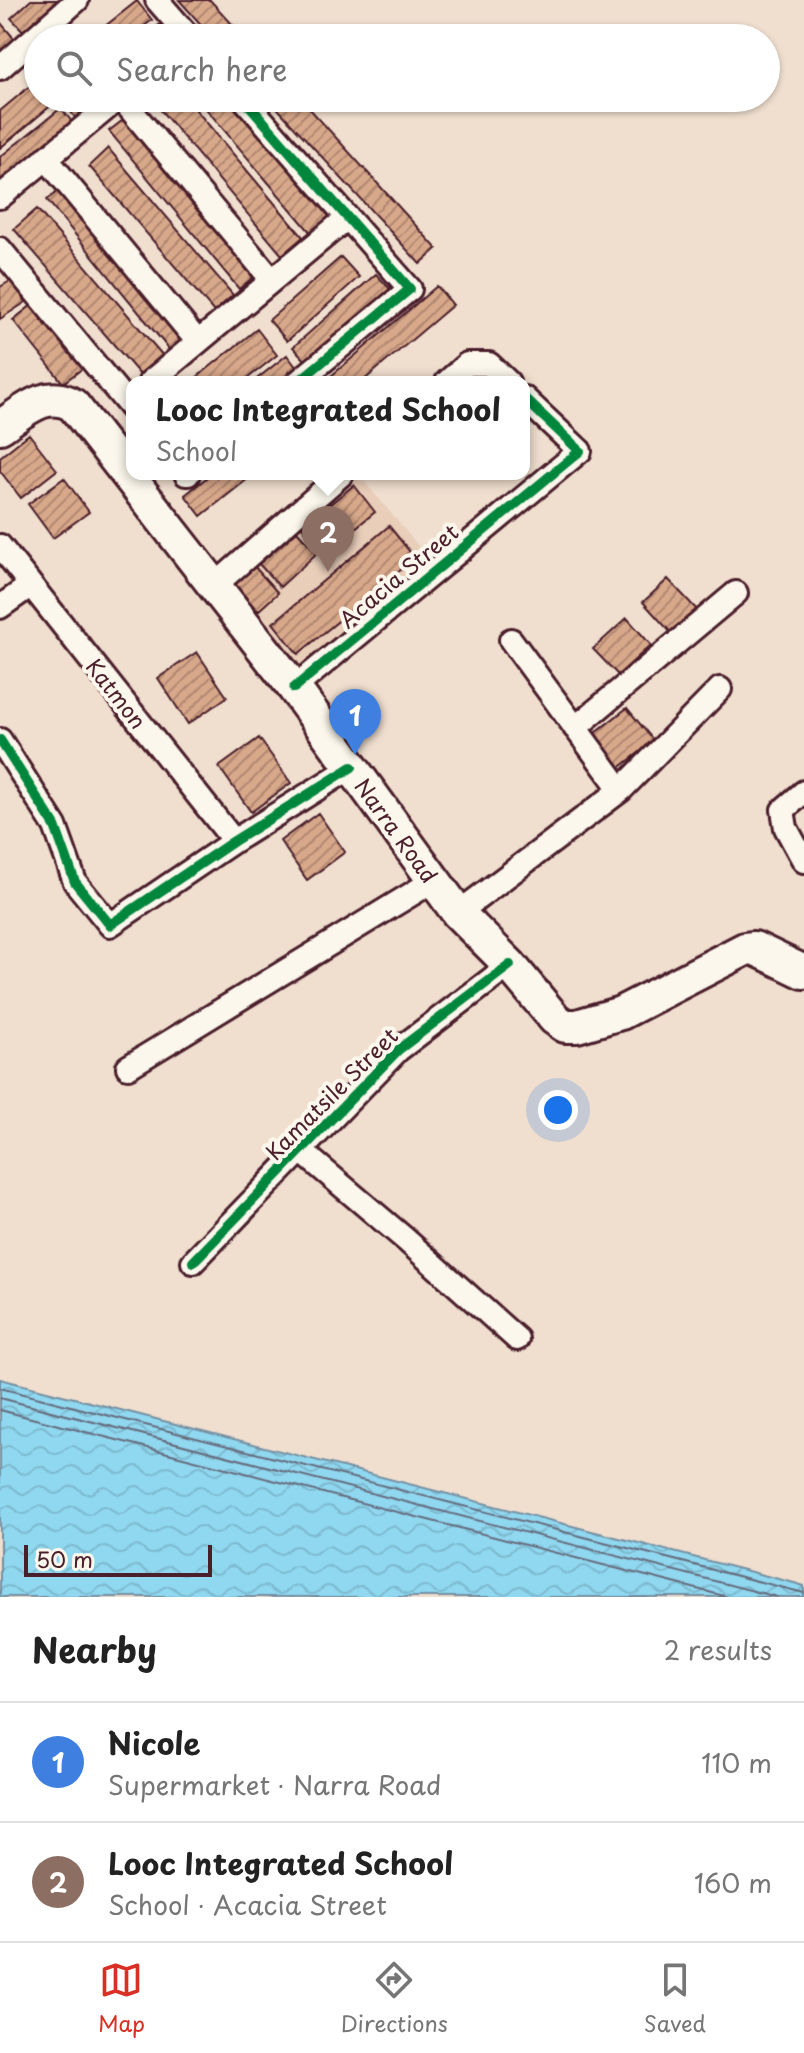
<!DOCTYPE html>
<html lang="en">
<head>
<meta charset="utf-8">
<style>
  :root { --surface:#fff; --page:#f6f6f6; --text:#222; --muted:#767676; --line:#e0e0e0; --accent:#d93025 }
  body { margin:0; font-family:"Playpen Sans",sans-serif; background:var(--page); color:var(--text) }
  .scale { position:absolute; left:24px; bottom:20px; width:188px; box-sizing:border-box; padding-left:8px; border:4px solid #4a1f2b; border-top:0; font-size:22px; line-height:28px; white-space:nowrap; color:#4a1f2b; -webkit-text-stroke:6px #fbf7ec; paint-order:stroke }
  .you { position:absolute; left:558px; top:1110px; width:28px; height:28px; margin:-20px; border:6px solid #fff; border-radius:50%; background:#1a73e8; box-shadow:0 0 0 12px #1a73e833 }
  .badge { display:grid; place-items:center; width:52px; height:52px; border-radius:50%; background:var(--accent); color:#fff; font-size:26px; font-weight:700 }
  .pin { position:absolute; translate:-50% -66px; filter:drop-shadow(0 2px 4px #0008) }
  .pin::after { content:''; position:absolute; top:42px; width:28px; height:24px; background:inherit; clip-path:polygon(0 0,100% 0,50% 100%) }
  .popup { position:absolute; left:126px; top:376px; width:404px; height:104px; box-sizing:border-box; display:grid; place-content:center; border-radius:16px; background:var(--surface); filter:drop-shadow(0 2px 6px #0005); font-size:26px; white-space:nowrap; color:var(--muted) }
  .popup b { font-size:30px; color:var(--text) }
  .popup::after { content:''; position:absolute; left:50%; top:100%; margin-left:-16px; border:16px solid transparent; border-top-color:var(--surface) }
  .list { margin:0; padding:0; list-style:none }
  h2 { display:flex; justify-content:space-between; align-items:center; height:104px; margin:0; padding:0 32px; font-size:34px }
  h2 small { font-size:26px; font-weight:400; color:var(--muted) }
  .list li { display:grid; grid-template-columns:52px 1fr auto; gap:24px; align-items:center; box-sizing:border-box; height:120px; padding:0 32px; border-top:2px solid var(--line) }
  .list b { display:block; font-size:30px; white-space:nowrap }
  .list p { margin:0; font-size:26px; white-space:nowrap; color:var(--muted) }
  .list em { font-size:26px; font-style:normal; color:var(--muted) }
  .icon { flex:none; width:44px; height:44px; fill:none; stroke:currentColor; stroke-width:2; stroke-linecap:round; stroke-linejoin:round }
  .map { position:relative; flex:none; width:804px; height:1597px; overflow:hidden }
  .search { position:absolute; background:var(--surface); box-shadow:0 2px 6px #0004; left:24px; right:24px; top:24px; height:88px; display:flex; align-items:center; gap:20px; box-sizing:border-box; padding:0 28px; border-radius:44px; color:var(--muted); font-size:30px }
  .sheet { height:344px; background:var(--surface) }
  nav { display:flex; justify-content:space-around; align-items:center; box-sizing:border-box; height:112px; border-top:2px solid var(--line); background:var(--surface); font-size:22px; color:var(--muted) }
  nav a { display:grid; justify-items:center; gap:4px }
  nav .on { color:var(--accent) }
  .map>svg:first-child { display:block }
  .built { fill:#e9ceba }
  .water { fill:url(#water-waves); stroke:#738ea1; stroke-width:2 }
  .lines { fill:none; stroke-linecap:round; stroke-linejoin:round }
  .shore { stroke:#66697a; stroke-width:2 }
  .building { fill:url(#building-hatch); stroke:#4a1f2b; stroke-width:2 }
  .minor-casing { stroke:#4a1f2b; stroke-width:28 }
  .secondary-casing { stroke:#4a1f2b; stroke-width:38 }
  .minor { stroke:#fbf7ec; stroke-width:22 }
  .secondary { stroke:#fbf7ec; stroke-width:32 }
  .cycleway-casing { stroke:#fbf7ec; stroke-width:15 }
  .cycleway { stroke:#00873e; stroke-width:10 }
  .labels { text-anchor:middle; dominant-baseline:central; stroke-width:8; stroke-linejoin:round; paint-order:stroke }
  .street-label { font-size:22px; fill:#4a1f2b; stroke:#fbf7ec }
</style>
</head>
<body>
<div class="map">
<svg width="804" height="1597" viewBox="0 0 804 1597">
  <defs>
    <pattern id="water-waves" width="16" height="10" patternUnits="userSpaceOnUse" patternTransform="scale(2)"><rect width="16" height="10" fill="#8fd8f0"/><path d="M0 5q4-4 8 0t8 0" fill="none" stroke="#7db9ce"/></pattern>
    <pattern id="building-hatch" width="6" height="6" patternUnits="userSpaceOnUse" patternTransform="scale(2)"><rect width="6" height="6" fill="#d8a88a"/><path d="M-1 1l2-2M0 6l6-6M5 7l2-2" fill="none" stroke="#b18871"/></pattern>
  </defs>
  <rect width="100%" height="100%" fill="#f0dfcf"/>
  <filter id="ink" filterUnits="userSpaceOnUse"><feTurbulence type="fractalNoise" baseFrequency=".0125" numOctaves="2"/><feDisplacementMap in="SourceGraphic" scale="16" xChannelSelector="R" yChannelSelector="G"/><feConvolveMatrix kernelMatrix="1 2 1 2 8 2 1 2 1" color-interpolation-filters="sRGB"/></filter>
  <g filter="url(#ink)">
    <!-- built -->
    <path class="built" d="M359 475 429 559 298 669 228 586Z"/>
    <!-- water -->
    <path class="water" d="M0 1379 798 1584 804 1586V1597H0Z"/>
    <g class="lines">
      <!-- shore -->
      <path class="shore" d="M0 1388 804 1593
        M0 1398 777 1597
        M0 1410 728 1597"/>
    </g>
    <!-- building -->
    <path class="building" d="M31 0H67L28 36 11 18Z
      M179 0H210L245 38H213Z
      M137 1 152 20 129 38H90Z
      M164 21 177 38H143Z
      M0 22 18 43 0 58Z
      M36 81 38 98H50L54 103 0 148V111Z
      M67 98H106L77 120 63 101Z
      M156 98H186L303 237 282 255 153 101Z
      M197 98H230L330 217 311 233Z
      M268 98H300L437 249 420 264Z
      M61 108 76 127 0 189V157Z
      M127 117 256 275 239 289 109 131Z
      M108 148 233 295 214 312 89 166Z
      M65 185 190 338 172 353 47 200Z
      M37 209 164 357 141 376 14 229Z
      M341 257 359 277 287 341 269 320Z
      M376 274 390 289 307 362 293 347Z
      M12 280 26 302 0 319V287Z
      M437 286 453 305 362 382H324Z
      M32 305 83 368 63 383 13 320Z
      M257 329 277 355 243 382H191Z
      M287 355 300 372 287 382H253Z
      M29 434 57 470 21 498 0 471V457Z
      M211 474H254L201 516 185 495Z
      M64 478 89 512 53 538 28 504Z
      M354 485 375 512 323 554 302 527Z
      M389 526 415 558 298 654 273 623Z
      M297 531 317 553 280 587 259 564Z
      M253 565 278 593 258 611 233 583Z
      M668 579 699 612 674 636 643 602Z
      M627 618 651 645 618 675 593 649Z
      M197 652 227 697 188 724 158 678Z
      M627 708 654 741 618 769 591 736Z
      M259 738 291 783 251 812 219 767Z
      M318 813 345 852 307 880 280 841Z"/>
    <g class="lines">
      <defs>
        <path id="minor" d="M157 0 190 38
          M0 68 77 0
          M121 98 272 280
          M243 98 410 289 298 382
          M46 158 198 342
          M0 197 119 98
          M0 249 132 409
          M150 382 347 218
          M447 382 467 364H489L508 382
          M186 474H188
          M0 546 234 841
          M213 587 342 474
          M0 607 31 585
          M511 640 621 790
          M294 688 580 451 524 398
          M575 728 736 593
          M0 740 55 826 75 882 110 925 234 841 352 767
          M804 792 783 810 786 828 804 861
          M458 913 621 790 720 689
          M128 1067 433 881
          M301 1151 405 1239 517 1339
          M193 1262 398 1050 510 965"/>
        <path id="secondary" d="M0 427C22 413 46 388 73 405L294 688 458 913 510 965 555 1019 565 1026H577L621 1013 745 949 754 948 804 972"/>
      </defs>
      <!-- minor casing -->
      <use href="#minor" class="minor-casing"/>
      <!-- secondary casing -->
      <use href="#secondary" class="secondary-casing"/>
      <!-- minor -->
      <use href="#minor" class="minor"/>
      <!-- secondary -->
      <use href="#secondary" class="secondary"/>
      <defs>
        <path id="cycleway" d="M243 98 410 289 298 382
          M294 688 580 451 524 398
          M0 740 55 826 75 882 110 925 234 841 352 767
          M193 1262 398 1050 510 965"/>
      </defs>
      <!-- cycleway casing -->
      <use href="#cycleway" class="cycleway-casing"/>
      <!-- cycleway -->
      <use href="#cycleway" class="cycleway"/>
    </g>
  </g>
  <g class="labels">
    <!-- street labels -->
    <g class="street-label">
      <text transform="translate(398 575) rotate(-40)">Acacia Street</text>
      <text transform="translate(117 693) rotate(52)">Katmon</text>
      <text transform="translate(397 830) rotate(54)">Narra Road</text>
      <text transform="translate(331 1093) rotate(-45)">Kamatsile Street</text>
    </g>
  </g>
</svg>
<div class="scale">50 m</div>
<div class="you"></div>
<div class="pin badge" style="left:355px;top:755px;background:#3f7fe0">1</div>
<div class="pin badge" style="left:328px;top:572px;background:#8d6e63">2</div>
<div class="popup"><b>Looc Integrated School</b>School</div>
<div class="search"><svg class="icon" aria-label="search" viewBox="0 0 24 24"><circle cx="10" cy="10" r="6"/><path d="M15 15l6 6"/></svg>Search here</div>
</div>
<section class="sheet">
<h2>Nearby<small>2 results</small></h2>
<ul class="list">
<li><span class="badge" style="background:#3f7fe0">1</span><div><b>Nicole</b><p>Supermarket · Narra Road</p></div><em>110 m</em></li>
<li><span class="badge" style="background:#8d6e63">2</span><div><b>Looc Integrated School</b><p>School · Acacia Street</p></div><em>160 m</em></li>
</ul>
</section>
<nav>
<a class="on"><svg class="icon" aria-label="map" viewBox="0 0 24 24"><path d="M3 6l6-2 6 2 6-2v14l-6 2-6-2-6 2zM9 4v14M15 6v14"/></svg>Map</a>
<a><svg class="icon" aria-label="directions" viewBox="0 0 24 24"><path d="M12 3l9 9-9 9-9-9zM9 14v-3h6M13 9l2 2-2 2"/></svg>Directions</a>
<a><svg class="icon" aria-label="saved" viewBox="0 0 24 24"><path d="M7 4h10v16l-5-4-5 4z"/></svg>Saved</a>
</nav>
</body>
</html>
